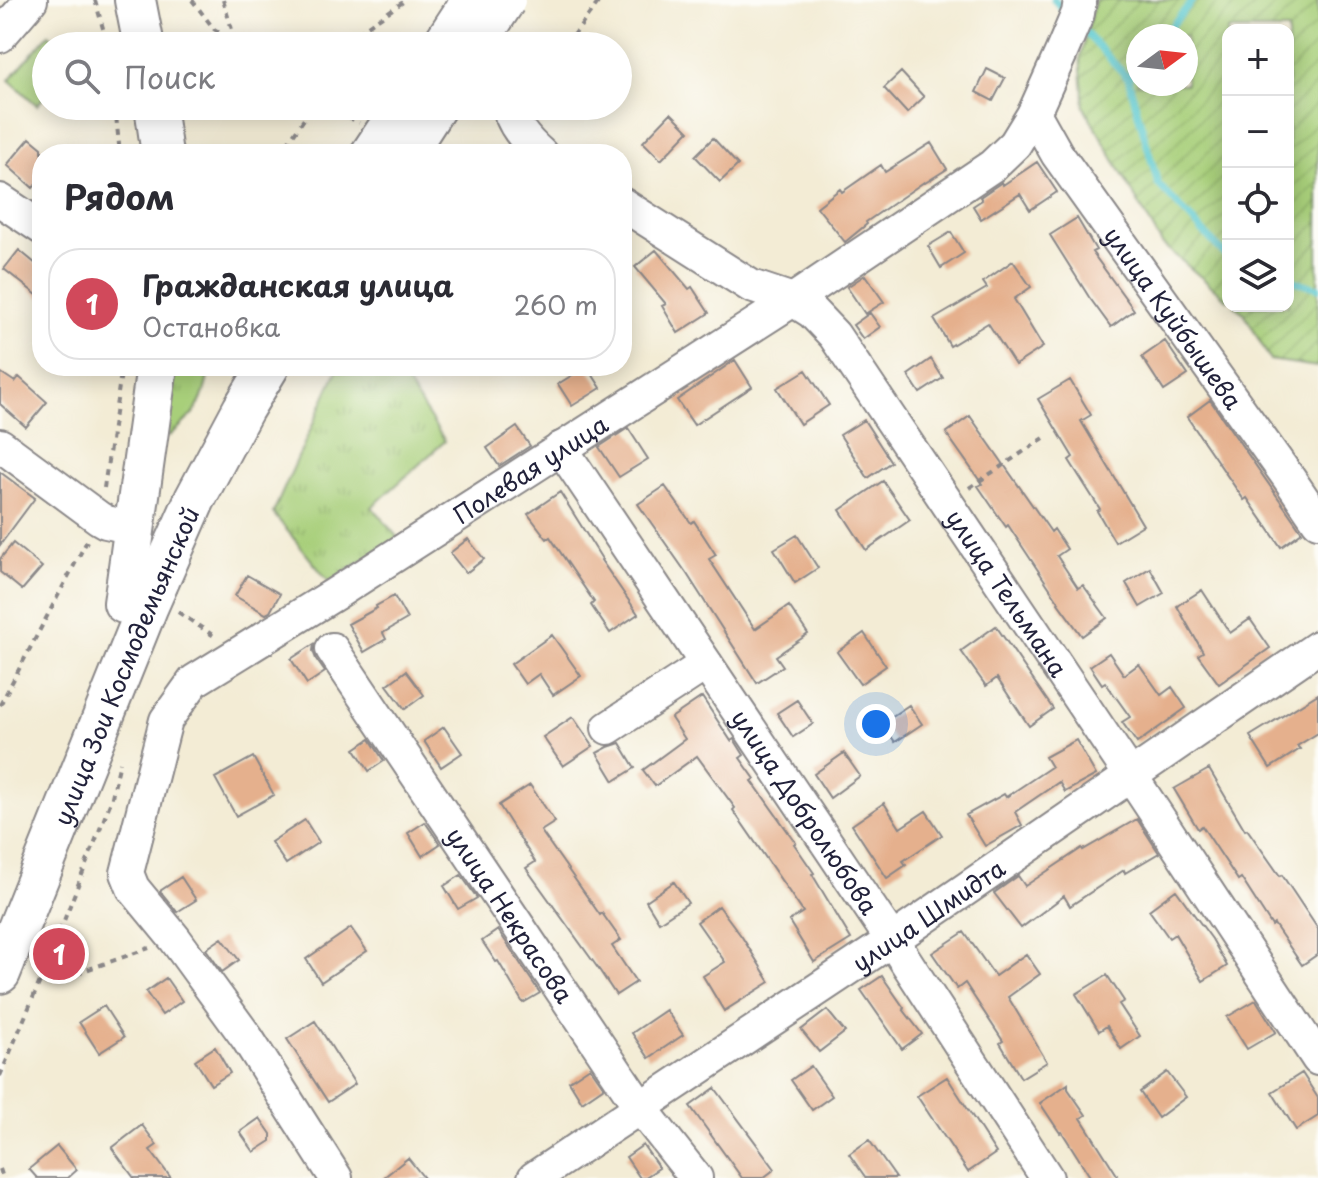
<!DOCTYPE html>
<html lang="ru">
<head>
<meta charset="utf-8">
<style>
  :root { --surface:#fff; --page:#f7f7f7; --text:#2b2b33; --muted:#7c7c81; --line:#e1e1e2; --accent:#d1495b }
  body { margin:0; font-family:"Playpen Sans",sans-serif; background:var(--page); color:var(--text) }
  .controls { position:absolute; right:24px; top:24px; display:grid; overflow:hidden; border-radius:16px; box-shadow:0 4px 20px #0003 }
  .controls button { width:72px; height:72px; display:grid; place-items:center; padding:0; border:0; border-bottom:2px solid var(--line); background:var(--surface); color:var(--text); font:40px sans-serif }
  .compass { position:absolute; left:1126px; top:24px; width:72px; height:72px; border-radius:50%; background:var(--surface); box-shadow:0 4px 20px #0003; rotate:75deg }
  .you { position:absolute; left:876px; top:724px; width:28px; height:28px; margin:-20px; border:6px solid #fff; border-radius:50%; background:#1a73e8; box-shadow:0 0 0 12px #1a73e833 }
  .badge { display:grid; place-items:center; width:52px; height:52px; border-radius:50%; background:var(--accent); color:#fff; font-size:26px; font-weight:700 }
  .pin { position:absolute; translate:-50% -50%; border:4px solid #fff; box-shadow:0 2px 8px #0006 }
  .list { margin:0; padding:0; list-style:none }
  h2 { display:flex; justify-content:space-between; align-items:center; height:104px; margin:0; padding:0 32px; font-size:34px }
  h2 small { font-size:26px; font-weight:400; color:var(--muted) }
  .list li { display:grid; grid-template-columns:52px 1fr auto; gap:24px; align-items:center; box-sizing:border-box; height:112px; margin:0 16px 16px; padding:0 16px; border:2px solid var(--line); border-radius:32px }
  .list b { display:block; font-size:30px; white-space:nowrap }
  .list p { margin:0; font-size:26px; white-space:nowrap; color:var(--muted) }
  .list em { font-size:26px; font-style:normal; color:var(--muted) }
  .icon { flex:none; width:44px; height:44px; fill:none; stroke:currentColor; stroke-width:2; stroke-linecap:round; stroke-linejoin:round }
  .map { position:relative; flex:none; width:1318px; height:1178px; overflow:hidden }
  .search { position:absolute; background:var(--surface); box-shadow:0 4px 20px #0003; left:32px; top:32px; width:600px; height:88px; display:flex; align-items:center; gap:20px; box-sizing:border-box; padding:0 28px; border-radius:44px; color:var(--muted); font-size:30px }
  .panel { position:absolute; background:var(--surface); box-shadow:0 4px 20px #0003; left:32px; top:144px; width:600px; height:232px; border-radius:32px }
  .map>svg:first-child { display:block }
  .grass { fill:url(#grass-tufts); stroke:#65785a; stroke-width:2 }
  .garden { fill:url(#garden-furrows); stroke:#65785a; stroke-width:2; fill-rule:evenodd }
  .pitch { fill:#a8cf7a; stroke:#65785a; stroke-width:2 }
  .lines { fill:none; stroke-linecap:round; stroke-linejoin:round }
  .stream { stroke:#5cc9cf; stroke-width:7 }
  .building { fill:#e5b08d }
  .minor-casing { stroke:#8a8788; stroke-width:36 }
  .major-casing { stroke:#8a8788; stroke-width:44 }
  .path { stroke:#8a8788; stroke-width:4; stroke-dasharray:6 6; stroke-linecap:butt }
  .minor { stroke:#fff; stroke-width:32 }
  .major { stroke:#fff; stroke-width:40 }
  .major-bridge-casing { stroke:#8a8788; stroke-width:44; stroke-linecap:butt }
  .major-bridge { stroke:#fff; stroke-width:40 }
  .labels { text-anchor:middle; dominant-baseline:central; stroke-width:6; stroke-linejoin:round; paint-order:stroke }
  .street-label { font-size:24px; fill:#22223b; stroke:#fdfcf7 }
</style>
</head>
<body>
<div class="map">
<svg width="1318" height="1178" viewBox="0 0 1318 1178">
  <defs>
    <pattern id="grass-tufts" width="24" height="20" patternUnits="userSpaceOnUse" patternTransform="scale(2)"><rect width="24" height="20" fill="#a8cf7a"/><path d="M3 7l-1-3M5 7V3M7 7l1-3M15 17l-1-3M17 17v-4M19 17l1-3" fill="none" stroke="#90b16a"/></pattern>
    <pattern id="garden-furrows" width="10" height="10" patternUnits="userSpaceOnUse" patternTransform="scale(2)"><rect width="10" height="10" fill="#a8cf7a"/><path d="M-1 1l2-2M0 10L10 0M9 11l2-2" fill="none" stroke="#90b16a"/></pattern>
  </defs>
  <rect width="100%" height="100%" fill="#fdfcf7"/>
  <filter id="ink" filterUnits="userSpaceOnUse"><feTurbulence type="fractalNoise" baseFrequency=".0125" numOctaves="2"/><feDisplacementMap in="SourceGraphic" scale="16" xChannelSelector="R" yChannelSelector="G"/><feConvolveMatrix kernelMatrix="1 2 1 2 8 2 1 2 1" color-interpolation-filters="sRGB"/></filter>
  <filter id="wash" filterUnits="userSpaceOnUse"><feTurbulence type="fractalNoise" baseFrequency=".006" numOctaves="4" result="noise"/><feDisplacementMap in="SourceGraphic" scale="32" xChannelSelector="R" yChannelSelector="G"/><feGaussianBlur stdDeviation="1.8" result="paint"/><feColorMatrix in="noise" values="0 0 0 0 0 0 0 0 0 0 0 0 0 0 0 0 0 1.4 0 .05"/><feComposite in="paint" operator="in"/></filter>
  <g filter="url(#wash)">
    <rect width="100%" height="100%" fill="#f3ecd5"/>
    <!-- grass -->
    <path class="grass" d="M173 366H210C204 402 198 413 169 436L164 429Z
      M339 366H421L405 380 445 441 372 507 398 538 329 582 273 513Z"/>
    <!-- garden -->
    <path class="garden" d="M1095 0H1318V367L1270 360 1244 313 1235 306H1288V30H1228V300L1162 244 1084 107 1080 58ZM1138 36H1186V84H1138Z"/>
    <!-- pitch -->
    <path class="pitch" d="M49 34 63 46H46V95L37 105 9 80Z"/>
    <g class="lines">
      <!-- stream -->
      <path class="stream" d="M1054 0 1067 13
        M1081 28 1128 78 1158 184 1228 258
        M1163 36 1193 0
        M1128 78 1138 66
        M1288 279 1318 288"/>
    </g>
    <g id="blocks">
      <!-- building -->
      <path class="building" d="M987 69 1005 78 993 101 976 92Z
        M901 72 924 97 907 113 884 88Z
        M671 113 689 131 661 160 643 142Z
        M30 138 42 148V177L33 188 7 165Z
        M713 138 738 165 720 182 695 156Z
        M931 143 947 169 925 183 924 182 866 222 867 224 845 242 817 207 840 189 842 192 881 165 885 172Z
        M1037 162 1057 192 1030 210 1020 194 981 219 973 206 982 200 980 197 1002 182 1003 185Z
        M1077 218 1096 250 1092 252 1134 310 1111 327 1089 297 1050 235Z
        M951 232 964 253 941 268 928 246Z
        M19 250 42 269V299L4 269Z
        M656 250 689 289 692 287 709 313 678 333 662 306 666 304 635 267Z
        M1013 261 1031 287 1014 299 1043 347 1015 365 988 323 950 346 934 319 987 288 983 282Z
        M865 275 884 302 865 314 847 287Z
        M870 313 880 327 863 339 853 325Z
        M1165 341 1188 375 1164 391 1142 357Z
        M931 359 943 378 920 393 908 375Z
        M735 360 752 387 694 425 677 400Z
        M587 366 601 388 572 406 558 384Z
        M806 370 829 405 800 424 777 388Z
        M0 372 15 382 19 377 47 402 26 427 0 404Z
        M1070 380 1091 415 1081 421 1143 525 1115 542 1097 511 1100 509 1069 460 1073 457 1038 399Z
        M1210 400 1302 532 1281 547 1247 498 1244 500 1187 417Z
        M970 416 1051 532 1054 529 1067 549 1057 556 1078 588 1083 585 1107 618 1082 636 1058 603 1059 602 1008 525 1006 527 978 486 982 484 946 433Z
        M864 420 891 462 868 478 840 435Z
        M517 427 530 446 499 466 487 448Z
        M628 428 648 459 619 477 599 447Z
        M0 472 35 498 0 545Z
        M883 481 910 520 866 550 840 510Z
        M665 486 691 523 694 521 716 555 709 559 755 629 789 606 808 634 776 656 783 666 757 683 687 574 638 504Z
        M560 492 602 559 601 560 638 614 610 633 591 605 594 602 550 537 547 539 528 514Z
        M797 535 818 568 795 583 774 549Z
        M468 539 484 559 466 573 450 553Z
        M13 543 42 567 22 590 0 572V559Z
        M1150 568 1164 593 1140 607 1126 583Z
        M247 575 280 594 270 612 266 614 235 596Z
        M1202 590 1230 633 1250 619 1270 648 1219 684 1198 655 1203 652 1177 606Z
        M394 596 407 619 383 633 386 639 364 652 348 624 377 608 376 606Z
        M996 626 1053 709 1029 726 997 678 986 686 961 651Z
        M864 633 886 666 860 684 837 652Z
        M552 635 581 676 553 695 539 674 525 684 511 664Z
        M314 644 313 651 316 659 325 672 307 684 291 659Z
        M1109 653 1124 675 1139 664 1161 695 1172 687 1186 708 1137 743 1122 722 1130 717 1105 682 1102 684 1090 666Z
        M406 671 424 695 405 709 387 685Z
        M1318 694V733L1297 746 1300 749 1270 768 1250 736Z
        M702 697 731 741 734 739 744 755 740 758 755 779 752 781 796 843 794 844 814 873 812 874 851 939 814 962 789 921 803 912 733 810 735 808 697 756 655 786 643 770 685 739 671 718Z
        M797 700 813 724 793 737 777 713Z
        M909 705 922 724 895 742 882 723Z
        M573 717 593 746 563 766 543 737Z
        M444 727 462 753 441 767 424 741Z
        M370 739 384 761 369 771 355 749Z
        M1076 740 1096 775 1065 792 1059 782 1015 812 1022 825 985 846 966 815 1004 794 1006 797 1051 767 1045 757Z
        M620 743 635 768 614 781 597 753 608 747Z
        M844 753 860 776 830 798 814 774Z
        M253 757 274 795 236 816 215 778Z
        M1209 769 1245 830 1247 829 1280 876 1282 875 1318 929V954L1302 965 1274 924 1272 926 1241 878 1238 880 1202 826 1198 829 1174 789Z
        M530 785 555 822 541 831 600 915 602 913 621 940 612 946 636 982 616 995 600 971 526 868 535 862 499 805Z
        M884 803 900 828 926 811 942 835 903 861 906 865 887 878 852 825Z
        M1137 819 1159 853 1125 873 1124 870 1070 906 1064 896 1021 928 994 893 1018 876 1025 886 1082 848 1083 850Z
        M305 820 319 842 286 864 271 842Z
        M425 822 440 844 422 856 408 833Z
        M461 875 477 898 458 909 444 886Z
        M181 877 196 900 177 912 160 891Z
        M674 882 688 903 659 922 646 901Z
        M1176 890 1212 939 1227 966 1203 981 1175 934 1169 938 1149 910Z
        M719 906 742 937 770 982 724 1011 703 976 725 962 697 922Z
        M351 928 367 951 321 982 306 959Z
        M498 930 540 993 523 1003 498 961 496 962 482 941Z
        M964 932 995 976 1026 954 1040 974 1008 997 1047 1062 1021 1078 1000 1043 1003 1041 965 983 957 989 932 953Z
        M222 938 239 960 222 972 206 949Z
        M1107 975 1124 1001 1119 1004 1140 1036 1121 1049 1107 1026 1099 1031 1076 994Z
        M882 976 904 1008 903 1009 922 1034 902 1049 861 990Z
        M166 978 182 1001 162 1015 146 992Z
        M1256 1000 1276 1032 1247 1049 1227 1017Z
        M104 1006 124 1037 99 1053 79 1022Z
        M666 1010 683 1035 649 1058 632 1033Z
        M827 1010 845 1032 819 1052 801 1030Z
        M315 1021 355 1084 328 1102 287 1039Z
        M215 1047 230 1073 211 1085 195 1060Z
        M811 1066 832 1096 812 1110 791 1080Z
        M590 1067 604 1087 582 1102 569 1081Z
        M1167 1072 1186 1097 1158 1118 1140 1092Z
        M1302 1073 1318 1098V1116L1296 1130 1272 1092Z
        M947 1077 996 1153 968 1172 917 1096Z
        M1068 1084V1089L1086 1115 1081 1118 1119 1178H1091L1062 1132 1060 1133 1040 1103Z
        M715 1088 775 1169 763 1178H742L690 1106Z
        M260 1118 271 1134V1141L254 1152 240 1132Z
        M142 1125 157 1145 150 1150 171 1178H134L112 1148Z
        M869 1140 896 1178H866L849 1154Z
        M643 1145 659 1168 644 1178H640L626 1157Z
        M57 1146 77 1170 68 1178H37L29 1169Z
        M408 1158 424 1178H383Z"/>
    </g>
  </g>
  <g filter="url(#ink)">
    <use href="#blocks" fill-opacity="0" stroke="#8a8788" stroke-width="2"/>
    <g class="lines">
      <defs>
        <g id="minor">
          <path d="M0 36 31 0"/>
          <path d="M508 106C513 126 526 141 541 154"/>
          <path id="s1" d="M1034 113 1057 154 1288 477 1318 521"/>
          <path d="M0 200 42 228"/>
          <path id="s2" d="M622 204 751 286 793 300 812 312 834 335 1131 776 1318 1059"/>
          <path d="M0 445 99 518 106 522 134 528"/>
          <path id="s3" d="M561 448 892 940 1047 1178"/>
          <path id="s4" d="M332 649 640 1107 696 1178"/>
          <path d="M608 728 706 664"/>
          <path id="s5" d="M336 1178 247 1038 175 939 133 888 127 873 166 720 194 681 335 594 793 300 992 166 1015 144 1034 113 1061 53 1078 13 1080 0"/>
          <path id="s6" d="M534 1178 892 940 1318 647"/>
        </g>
        <g id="major">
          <path d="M135 0 144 46"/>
          <path d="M155 106 162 154"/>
          <path d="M371 154 403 106"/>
          <path d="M405 154 436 106"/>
          <path d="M124 603 157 366"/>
          <path id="s7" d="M0 973 147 608 195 499 243 409 269 366"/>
        </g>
      </defs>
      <!-- minor casing -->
      <use href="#minor" class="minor-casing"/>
      <!-- major casing -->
      <use href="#major" class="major-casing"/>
      <!-- path -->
      <path class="path" d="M95 0 108 46
        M192 0 214 29 235 42
        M223 0 237 46
        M338 46 406 0
        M566 46 600 0
        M115 106 120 154
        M327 106 359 123
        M472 106 485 110
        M280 154 313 106
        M104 488 122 366
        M969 488 1044 438
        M178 612 217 638
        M0 705 87 541
        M41 979 72 975 149 948
        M0 1076 41 979 111 801 120 762
        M0 1169 3 1178"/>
      <!-- minor -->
      <use href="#minor" class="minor"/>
      <!-- major -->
      <use href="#major" class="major"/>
      <defs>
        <path id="major-bridge" d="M442 46 472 0
          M475 46 505 0"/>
      </defs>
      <!-- major-bridge casing -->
      <use href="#major-bridge" class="major-bridge-casing"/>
      <!-- major-bridge -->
      <use href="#major-bridge" class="major-bridge"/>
    </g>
  </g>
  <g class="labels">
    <!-- street labels -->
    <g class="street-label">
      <text stroke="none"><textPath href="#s1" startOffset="248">улица Куйбышева</textPath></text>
      <text stroke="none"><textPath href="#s5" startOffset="974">Полевая улица</textPath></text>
      <text stroke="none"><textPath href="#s2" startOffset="562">улица Тельмана</textPath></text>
      <text stroke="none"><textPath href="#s7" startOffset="332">улица Зои Космодемьянской</textPath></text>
      <text stroke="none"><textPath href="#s3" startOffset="438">улица Добролюбова</textPath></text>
      <text stroke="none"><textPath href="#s4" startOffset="320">улица Некрасова</textPath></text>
      <text stroke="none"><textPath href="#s6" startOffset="474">улица Шмидта</textPath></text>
    </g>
  </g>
</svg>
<div class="controls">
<button>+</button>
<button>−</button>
<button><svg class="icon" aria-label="locate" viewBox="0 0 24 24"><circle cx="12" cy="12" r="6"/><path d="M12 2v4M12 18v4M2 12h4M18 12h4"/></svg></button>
<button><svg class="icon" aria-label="layers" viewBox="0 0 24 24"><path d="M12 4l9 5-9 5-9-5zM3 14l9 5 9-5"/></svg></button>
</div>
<svg class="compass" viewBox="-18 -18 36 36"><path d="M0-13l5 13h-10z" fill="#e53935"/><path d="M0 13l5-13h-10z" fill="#7c7c81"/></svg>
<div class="you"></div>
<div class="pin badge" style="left:59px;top:954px">1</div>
<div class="search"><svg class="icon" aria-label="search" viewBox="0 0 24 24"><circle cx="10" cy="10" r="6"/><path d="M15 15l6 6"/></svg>Поиск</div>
<section class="panel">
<h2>Рядом<small></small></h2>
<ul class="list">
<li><span class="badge">1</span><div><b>Гражданская улица</b><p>Остановка</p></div><em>260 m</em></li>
</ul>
</section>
</div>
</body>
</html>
